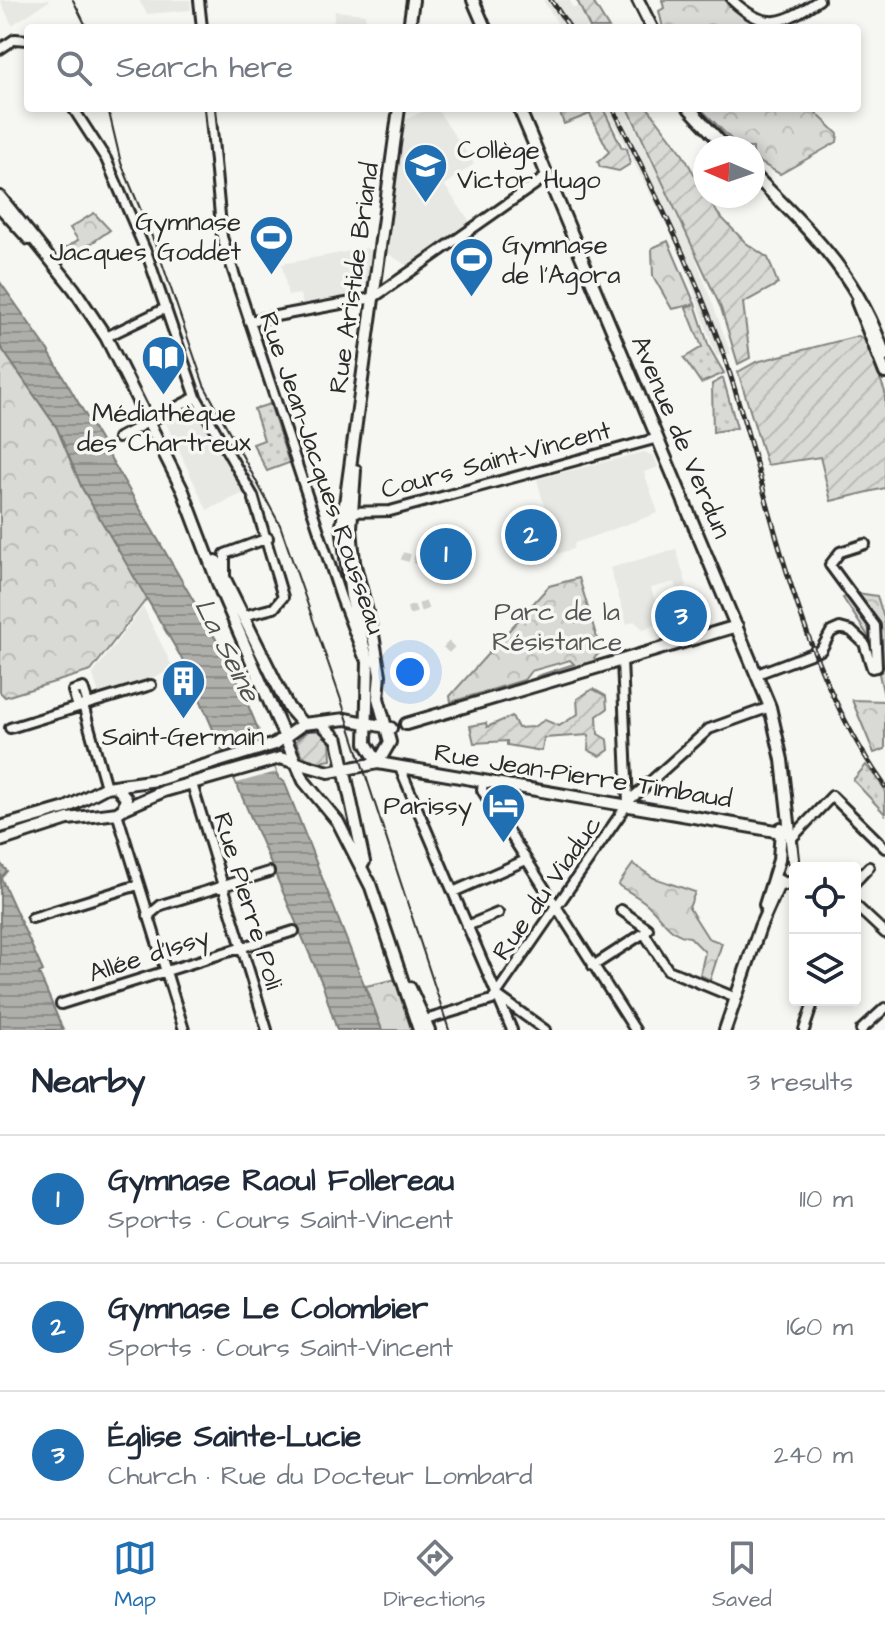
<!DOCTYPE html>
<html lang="en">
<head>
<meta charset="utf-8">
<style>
  :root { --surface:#fff; --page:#f2f2f3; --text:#1f2937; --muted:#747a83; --line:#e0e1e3; --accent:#1f6fb2 }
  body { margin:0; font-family:"Architects Daughter",sans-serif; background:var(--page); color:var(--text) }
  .controls { position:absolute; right:24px; bottom:24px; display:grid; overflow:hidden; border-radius:8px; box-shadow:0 4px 12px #0003 }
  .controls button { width:72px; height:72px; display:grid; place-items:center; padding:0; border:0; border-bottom:2px solid var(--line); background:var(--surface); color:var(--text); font:40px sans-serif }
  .compass { position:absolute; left:693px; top:136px; width:72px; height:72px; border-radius:50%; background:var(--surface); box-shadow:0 4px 12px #0003; rotate:272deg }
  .you { position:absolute; left:410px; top:672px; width:28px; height:28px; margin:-20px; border:6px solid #fff; border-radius:50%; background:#1a73e8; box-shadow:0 0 0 12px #1a73e833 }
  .badge { display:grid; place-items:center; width:52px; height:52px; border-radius:50%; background:var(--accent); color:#fff; font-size:26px; font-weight:700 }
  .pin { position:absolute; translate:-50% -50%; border:4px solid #fff; box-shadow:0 2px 8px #0006 }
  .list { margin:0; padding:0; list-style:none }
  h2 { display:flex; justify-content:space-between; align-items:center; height:104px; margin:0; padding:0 32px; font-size:34px }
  h2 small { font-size:26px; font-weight:400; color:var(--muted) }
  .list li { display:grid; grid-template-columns:52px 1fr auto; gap:24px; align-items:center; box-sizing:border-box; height:128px; padding:0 32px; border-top:2px solid var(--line) }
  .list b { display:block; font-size:30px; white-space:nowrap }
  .list p { margin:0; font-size:26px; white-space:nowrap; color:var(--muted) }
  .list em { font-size:26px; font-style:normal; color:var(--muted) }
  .icon { flex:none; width:44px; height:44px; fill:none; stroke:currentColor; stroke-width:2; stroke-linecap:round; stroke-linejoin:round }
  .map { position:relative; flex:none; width:885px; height:1030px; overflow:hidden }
  .search { position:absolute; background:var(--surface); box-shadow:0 4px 12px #0003; left:24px; right:24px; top:24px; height:88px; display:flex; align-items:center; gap:20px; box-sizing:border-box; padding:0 28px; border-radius:8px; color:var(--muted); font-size:30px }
  .sheet { height:488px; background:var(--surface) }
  nav { display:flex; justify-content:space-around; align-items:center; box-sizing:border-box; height:112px; border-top:2px solid var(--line); background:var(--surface); font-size:22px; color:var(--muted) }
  nav a { display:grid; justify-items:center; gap:4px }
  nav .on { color:var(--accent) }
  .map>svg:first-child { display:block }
  .built { fill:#e7e7e3 }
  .grass { fill:url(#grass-dots); stroke:#828280; stroke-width:2 }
  .forest { fill:url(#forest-crowns); stroke:#828280; stroke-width:2 }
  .garden { fill:url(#garden-furrows); stroke:#828280; stroke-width:2 }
  .pitch { fill:#d9d9d5; stroke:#828280; stroke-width:2 }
  .water { fill:url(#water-rules); stroke:#7a7a78; stroke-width:2 }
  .pier { fill:#f6f6f2 }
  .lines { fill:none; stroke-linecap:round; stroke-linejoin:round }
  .minor-tunnel { stroke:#cdcdca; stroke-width:8; stroke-dasharray:8 4; stroke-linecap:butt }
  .minor-casing { stroke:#2b2b2b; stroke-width:14 }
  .major-casing { stroke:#2b2b2b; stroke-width:16 }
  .minor { stroke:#f6f6f2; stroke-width:8 }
  .major { stroke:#f6f6f2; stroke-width:10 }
  .tram { stroke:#2b2b2b; stroke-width:2 }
  .rail-casing { stroke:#2b2b2b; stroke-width:5 }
  .rail { stroke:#f6f6f2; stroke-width:2; stroke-dasharray:6; stroke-linecap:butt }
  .labels { text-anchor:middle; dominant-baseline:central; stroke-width:7; stroke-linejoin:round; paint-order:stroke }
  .poi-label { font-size:26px; fill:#2b2b2b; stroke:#f6f6f2; text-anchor:start }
  .street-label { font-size:26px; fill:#2b2b2b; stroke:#f6f6f2 }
  .park-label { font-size:26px; fill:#565656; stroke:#f6f6f2 }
  .water-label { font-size:28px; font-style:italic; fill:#525251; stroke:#f6f6f2 }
</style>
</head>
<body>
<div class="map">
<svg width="885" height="1030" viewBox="0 0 885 1030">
  <defs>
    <pattern id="grass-dots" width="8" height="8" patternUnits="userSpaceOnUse" patternTransform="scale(2)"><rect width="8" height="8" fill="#d9d9d5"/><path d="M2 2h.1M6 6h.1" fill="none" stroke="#babab7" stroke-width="1.8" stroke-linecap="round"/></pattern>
    <pattern id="forest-crowns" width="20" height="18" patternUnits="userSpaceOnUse" patternTransform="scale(2)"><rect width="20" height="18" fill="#d9d9d5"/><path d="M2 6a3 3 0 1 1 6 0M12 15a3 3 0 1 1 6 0" fill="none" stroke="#babab7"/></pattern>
    <pattern id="garden-furrows" width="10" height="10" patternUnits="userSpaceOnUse" patternTransform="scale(2)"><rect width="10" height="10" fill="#d9d9d5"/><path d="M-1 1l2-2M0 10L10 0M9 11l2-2" fill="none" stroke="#babab7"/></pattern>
    <pattern id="water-rules" width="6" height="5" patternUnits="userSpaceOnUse" patternTransform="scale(2)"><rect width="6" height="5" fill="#aeaeab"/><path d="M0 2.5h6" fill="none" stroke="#8e8e8b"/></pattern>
  </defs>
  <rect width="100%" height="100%" fill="#f6f6f2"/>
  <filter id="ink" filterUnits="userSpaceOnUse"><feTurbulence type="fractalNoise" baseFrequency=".0125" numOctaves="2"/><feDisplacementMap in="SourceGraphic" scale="16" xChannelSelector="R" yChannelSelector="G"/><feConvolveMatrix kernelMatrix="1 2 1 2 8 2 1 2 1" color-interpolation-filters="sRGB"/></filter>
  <g filter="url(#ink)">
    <!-- built -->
    <path class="built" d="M0 0H48L49 1 12 25Z
      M139 0H190L191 10 147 14Z
      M543 0H570L572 7H579L587 20V28H561Z
      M335 11 365 14 366 28 333 26Z
      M430 108H436L474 164 444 185 471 223 408 266 387 253 405 120Z
      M605 108H625L640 138 691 245 731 354 716 356 678 246Z
      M367 248 371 252 367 283 355 296 303 305 300 294 288 296 282 264Z
      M195 410 244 493 207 510 166 423Z
      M644 452 654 456 658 467 644 472 658 513 575 543 573 549 557 554 537 479Z
      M676 549 687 586 677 589 675 582 651 588 666 638 659 640 655 625 643 629 634 621 627 624 610 568Z
      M143 607 174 670 99 695 93 674Z"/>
    <!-- grass -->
    <path class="grass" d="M695 304 709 347 724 373 701 383 684 358 702 347 686 307Z
      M723 378 737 428 713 432 712 384Z
      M270 404 289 463 267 471 253 444 264 440 254 409Z
      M866 765 885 789V814L853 780Z"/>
    <!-- forest -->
    <path class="forest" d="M662 0H727C743 21 764 22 788 28H663L659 11 664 8Z
      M700 108H811L838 134 837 142 780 174 753 158V148H740Z
      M94 213 110 230 69 259 61 251 78 240 70 228Z
      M668 241 695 304 672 309 653 276 652 248Z
      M0 346 57 428 82 488 148 597 91 671 5 697 0 692Z
      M579 578 601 652 594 658 598 663 534 681 537 676 574 664 570 660 531 671 524 680 451 702 450 696 549 586Z
      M857 593 877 596 885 621V749L874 753 852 700 885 701 872 642 843 598Z
      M633 864 654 878 695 892 689 908 708 938 722 943 710 980 700 975 705 952 690 937C671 936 662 918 650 907 642 898 628 892 618 885Z
      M397 979 415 1030H382L366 986Z"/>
    <!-- garden -->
    <path class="garden" d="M577 0H592L609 28H590Z
      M571 108H603L622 148H627L630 164 619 171 600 167 598 162 609 152 590 114 564 124 560 113Z
      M628 108H648L680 150 718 214 746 243 768 258 778 284 743 303 750 358 738 364 721 308Z
      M858 336 866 340 885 392V488L831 501 820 457 767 465 738 372 756 362Z
      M593 689 606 696 607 709 597 716 598 734 608 740 609 750 600 756 588 750 589 735 544 738 542 751 507 745V741L474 743 470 726 486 723 487 727 512 716 518 728 533 727 545 720 559 726 578 714 577 699Z
      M307 731H318L330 738 331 760 314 763 301 754 296 741Z"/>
    <!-- pitch -->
    <path class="pitch" d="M429 540 468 550 463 568 425 557Z"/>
    <!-- water -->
    <path class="water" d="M0 282 46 347 232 667 279 779 284 781 382 1030H337L322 983 185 664 82 488 57 428 0 346Z
      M0 863 7 871 1 878 43 971 39 973 63 1030H0Z"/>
    <!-- pier -->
    <path class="pier" d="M260 735 276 772 237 783 222 746Z"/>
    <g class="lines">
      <!-- minor-tunnel -->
      <path class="minor-tunnel" d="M402 556 425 562
        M408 611 428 605
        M446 650 453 643"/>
      <defs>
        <path id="minor" d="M199 0 202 28
          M732 0C767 33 784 23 819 0
          M0 49 15 39 28 40
          M73 108 106 159 147 254 196 397 253 496 283 597 274 608 243 616
          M210 108 222 237 341 598 363 655
          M249 321 373 298 547 176
          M106 337 166 308
          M118 438 196 397
          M349 512 390 511 658 438
          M225 576V554L268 538
          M622 660 628 804
          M757 674 821 650 831 632 840 628 851 631 864 643 872 668 877 667 875 626 830 565 840 552 865 544
          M88 704 151 685
          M83 705 106 787
          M10 728 88 704 83 688 73 691 78 707
          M400 768 512 1030
          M483 783 482 790 635 1030
          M192 784 267 1030
          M117 813 184 1030
          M790 840 832 796 885 848
          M798 867 801 868
          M855 882 869 867
          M453 892 526 860
          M855 905 885 933
          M621 910 648 929 644 933
          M148 916 161 905 269 872
          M32 918 138 885
          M467 926 498 913
          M593 966 644 933 668 970 736 998
          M498 996 545 1030
          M61 1004 294 931
          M422 1021 492 1000 631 799 709 729 770 707
          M804 1030 814 1000
          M861 1030 885 1008"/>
        <path id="major" d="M473 0 485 28
          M638 0 652 28
          M409 28 413 0
          M519 108 770 707 782 760 793 859
          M689 108 726 148
          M753 174C812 233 858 275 885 356
          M0 197 74 289 106 337 183 491 221 591 304 781 338 822 371 887
          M0 207 29 239
          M857 302 885 373
          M355 470 351 528 354 562 373 635 380 675 378 698 390 742 378 763
          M216 561 288 707 303 724
          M320 722 338 740 364 862
          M406 724 737 626
          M378 763 366 743 368 662 351 596 342 526 399 108
          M123 809 164 791 280 758 329 772 378 763 781 832
          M0 827 66 808 106 787 157 780 275 744 303 724 346 719 391 728
          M0 841 68 819 117 813 123 809 126 798 116 786
          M776 879 785 884 795 880
          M369 881 419 1030
          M765 905 779 860 781 828
          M410 988 429 1030
          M725 1030 760 927 780 882"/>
      </defs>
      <!-- minor casing -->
      <use href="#minor" class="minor-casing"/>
      <!-- major casing -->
      <use href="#major" class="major-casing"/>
      <!-- minor -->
      <use href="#minor" class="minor"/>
      <!-- major -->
      <use href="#major" class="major"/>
      <!-- tram -->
      <path class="tram" d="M73 0 87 28
        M108 108 121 163 158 251 204 385 280 525 341 700 449 1030"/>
      <defs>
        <path id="rail" d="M551 0 570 28
          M613 108C656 195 700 281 730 374 774 512 798 665 885 786"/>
      </defs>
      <!-- rail casing -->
      <use href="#rail" class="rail-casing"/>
      <!-- rail -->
      <use href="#rail" class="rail"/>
    </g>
  </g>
  <!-- icons -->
  <defs>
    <symbol id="school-pin" viewBox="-11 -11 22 30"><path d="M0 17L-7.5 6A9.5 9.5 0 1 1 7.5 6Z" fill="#1f6fb2" stroke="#f6f6f2"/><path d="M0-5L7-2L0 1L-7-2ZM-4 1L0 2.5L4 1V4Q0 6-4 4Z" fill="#fff"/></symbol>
    <symbol id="stadium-pin" viewBox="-11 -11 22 30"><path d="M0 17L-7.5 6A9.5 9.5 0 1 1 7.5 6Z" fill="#1f6fb2" stroke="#f6f6f2"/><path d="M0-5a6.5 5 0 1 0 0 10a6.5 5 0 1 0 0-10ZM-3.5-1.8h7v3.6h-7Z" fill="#fff"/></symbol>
    <symbol id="library-pin" viewBox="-11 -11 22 30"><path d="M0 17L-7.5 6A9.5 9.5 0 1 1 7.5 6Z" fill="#1f6fb2" stroke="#f6f6f2"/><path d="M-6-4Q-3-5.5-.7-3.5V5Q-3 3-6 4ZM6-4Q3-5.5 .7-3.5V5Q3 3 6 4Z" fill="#fff"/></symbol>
    <symbol id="building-pin" viewBox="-11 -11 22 30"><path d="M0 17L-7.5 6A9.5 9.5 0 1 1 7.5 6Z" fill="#1f6fb2" stroke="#f6f6f2"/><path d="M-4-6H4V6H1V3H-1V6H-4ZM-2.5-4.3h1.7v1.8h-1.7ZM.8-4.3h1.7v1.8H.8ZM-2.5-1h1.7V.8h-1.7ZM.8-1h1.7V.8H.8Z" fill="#fff"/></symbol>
    <symbol id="hotel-pin" viewBox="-11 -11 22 30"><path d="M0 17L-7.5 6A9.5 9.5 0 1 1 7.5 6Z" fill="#1f6fb2" stroke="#f6f6f2"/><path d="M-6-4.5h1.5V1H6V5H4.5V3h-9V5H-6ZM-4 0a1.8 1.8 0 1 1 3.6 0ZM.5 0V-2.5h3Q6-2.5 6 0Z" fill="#fff"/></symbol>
  </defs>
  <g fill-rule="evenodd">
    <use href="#school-pin" x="400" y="140" width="51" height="69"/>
    <use href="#stadium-pin" x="246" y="212" width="51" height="69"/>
    <use href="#stadium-pin" x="446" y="234" width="51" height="69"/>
    <use href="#library-pin" x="138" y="332" width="51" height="69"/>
    <use href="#building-pin" x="158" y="656" width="51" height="69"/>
    <use href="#hotel-pin" x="478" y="780" width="51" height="69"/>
  </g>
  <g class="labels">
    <!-- poi labels -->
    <g class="poi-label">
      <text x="457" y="150">Collège<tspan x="457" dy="30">Victor Hugo</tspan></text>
      <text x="241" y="222" text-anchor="end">Gymnase<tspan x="241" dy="30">Jacques Goddet</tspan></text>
      <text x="502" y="245">Gymnase<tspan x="502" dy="30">de l'Agora</tspan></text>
      <text x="164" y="413" text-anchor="middle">Médiathèque<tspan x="164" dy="30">des Chartreux</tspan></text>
      <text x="183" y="737" text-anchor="middle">Saint-Germain</text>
      <text x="472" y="806" text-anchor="end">Parissy</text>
    </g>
    <!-- street labels -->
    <g class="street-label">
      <text transform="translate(354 278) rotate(-82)">Rue Aristide Briand</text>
      <text transform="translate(681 437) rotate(67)">Avenue de Verdun</text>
      <text transform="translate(496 460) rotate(-15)">Cours Saint-Vincent</text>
      <text transform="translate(322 473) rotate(71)">Rue Jean-Jacques Rousseau</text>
      <text transform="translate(583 776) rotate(9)">Rue Jean-Pierre Timbaud</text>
      <text transform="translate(547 888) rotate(-55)">Rue du Viaduc</text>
      <text transform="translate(248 901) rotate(73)">Rue Pierre Poli</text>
      <text transform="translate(149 955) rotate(-18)">Allée d'Issy</text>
    </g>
    <!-- park labels -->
    <g class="park-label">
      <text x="557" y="612">Parc de la<tspan x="557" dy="30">Résistance</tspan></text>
    </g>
    <!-- water labels -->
    <g class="water-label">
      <text transform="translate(227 650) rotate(63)">La Seine</text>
    </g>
  </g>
</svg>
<div class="controls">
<button><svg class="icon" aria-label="locate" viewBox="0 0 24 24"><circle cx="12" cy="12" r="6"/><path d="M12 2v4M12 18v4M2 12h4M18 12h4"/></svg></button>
<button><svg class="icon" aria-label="layers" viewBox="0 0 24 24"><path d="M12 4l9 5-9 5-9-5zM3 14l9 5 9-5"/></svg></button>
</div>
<svg class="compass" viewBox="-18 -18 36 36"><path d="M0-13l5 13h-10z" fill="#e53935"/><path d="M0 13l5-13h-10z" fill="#747a83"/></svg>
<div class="you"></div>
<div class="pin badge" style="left:446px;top:554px">1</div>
<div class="pin badge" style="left:531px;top:535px">2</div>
<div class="pin badge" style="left:681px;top:616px">3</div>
<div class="search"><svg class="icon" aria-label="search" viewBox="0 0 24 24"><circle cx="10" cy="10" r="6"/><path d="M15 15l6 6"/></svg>Search here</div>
</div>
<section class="sheet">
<h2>Nearby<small>3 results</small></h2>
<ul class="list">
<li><span class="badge">1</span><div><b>Gymnase Raoul Follereau</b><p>Sports · Cours Saint-Vincent</p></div><em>110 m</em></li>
<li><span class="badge">2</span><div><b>Gymnase Le Colombier</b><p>Sports · Cours Saint-Vincent</p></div><em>160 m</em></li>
<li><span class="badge">3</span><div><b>Église Sainte-Lucie</b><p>Church · Rue du Docteur Lombard</p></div><em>240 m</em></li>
</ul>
</section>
<nav>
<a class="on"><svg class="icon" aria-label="map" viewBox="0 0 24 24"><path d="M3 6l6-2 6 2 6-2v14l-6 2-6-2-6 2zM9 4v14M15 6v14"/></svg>Map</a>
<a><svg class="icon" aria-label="directions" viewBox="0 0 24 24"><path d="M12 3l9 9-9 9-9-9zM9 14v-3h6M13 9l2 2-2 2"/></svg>Directions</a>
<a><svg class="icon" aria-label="saved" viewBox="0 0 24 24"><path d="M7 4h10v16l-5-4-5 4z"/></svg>Saved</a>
</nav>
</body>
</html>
